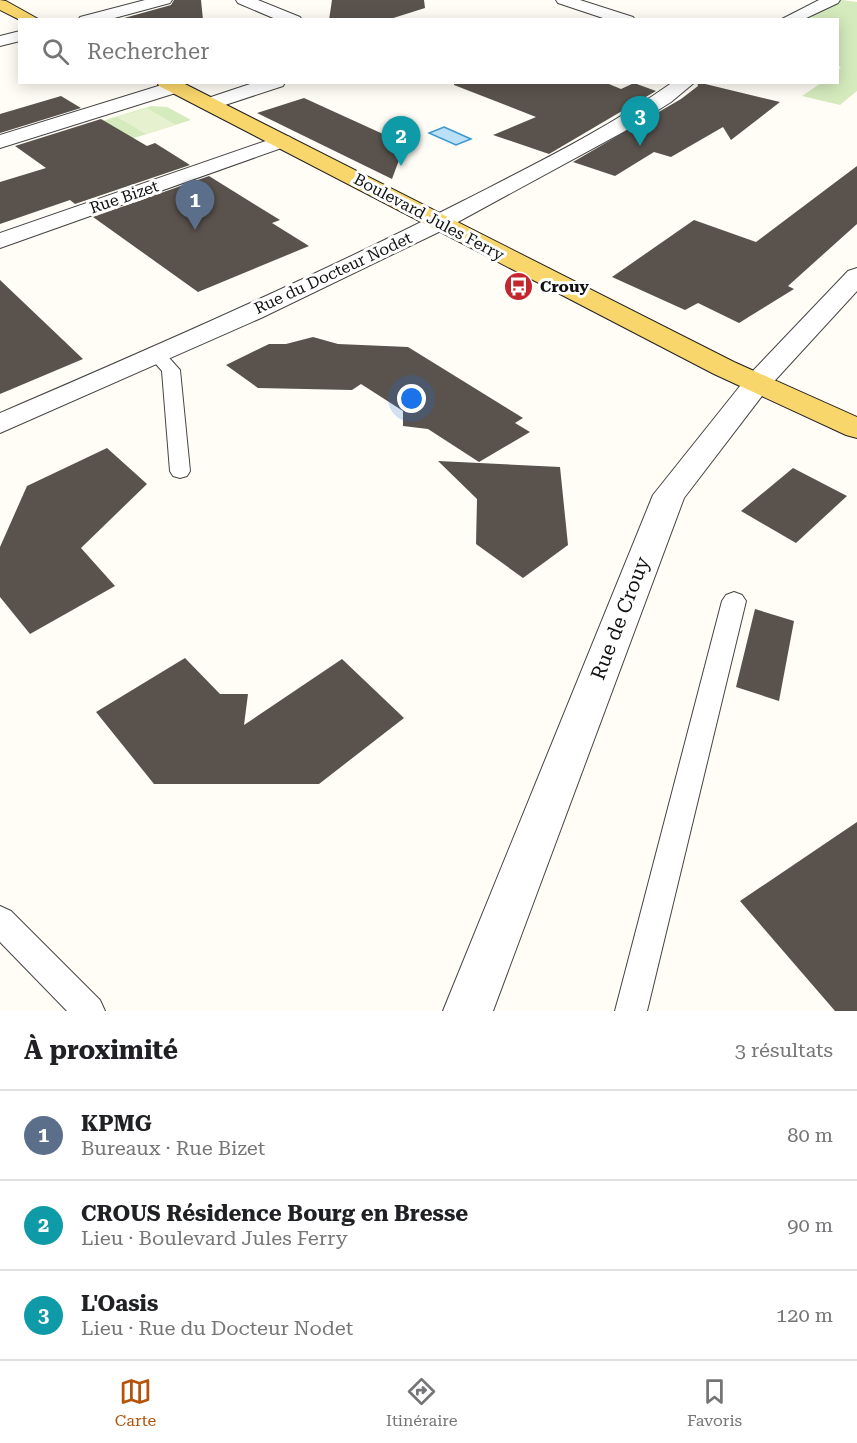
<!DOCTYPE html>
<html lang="fr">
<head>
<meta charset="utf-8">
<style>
  :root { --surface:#fff; --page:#f2f2f2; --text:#202124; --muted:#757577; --line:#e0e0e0; --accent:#b45309 }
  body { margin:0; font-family:"Roboto Serif",serif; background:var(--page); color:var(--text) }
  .you { position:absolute; left:412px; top:399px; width:21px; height:21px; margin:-15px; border:4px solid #fff; border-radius:50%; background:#1a73e8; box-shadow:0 0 0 9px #1a73e833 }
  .badge { display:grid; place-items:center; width:39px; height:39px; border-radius:50%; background:var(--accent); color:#fff; font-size:20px; font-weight:700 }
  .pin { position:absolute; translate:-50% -50px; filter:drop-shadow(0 2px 3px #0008) }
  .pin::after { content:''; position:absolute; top:32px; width:21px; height:18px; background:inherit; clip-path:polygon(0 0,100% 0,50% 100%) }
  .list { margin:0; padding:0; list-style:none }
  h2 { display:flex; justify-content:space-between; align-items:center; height:78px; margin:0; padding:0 24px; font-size:26px }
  h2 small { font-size:20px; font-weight:400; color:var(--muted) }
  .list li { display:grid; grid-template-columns:39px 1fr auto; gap:18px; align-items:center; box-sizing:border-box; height:90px; padding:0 24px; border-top:2px solid var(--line) }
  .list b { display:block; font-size:22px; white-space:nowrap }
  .list p { margin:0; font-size:20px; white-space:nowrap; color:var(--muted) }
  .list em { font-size:20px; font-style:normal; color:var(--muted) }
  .icon { flex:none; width:33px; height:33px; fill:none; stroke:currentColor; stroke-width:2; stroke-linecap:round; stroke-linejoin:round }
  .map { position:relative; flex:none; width:857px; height:1011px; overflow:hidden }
  .search { position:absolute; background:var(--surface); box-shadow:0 3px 15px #0003; left:18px; right:18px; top:18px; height:66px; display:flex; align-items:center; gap:15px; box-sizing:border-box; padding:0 21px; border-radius:0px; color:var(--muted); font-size:22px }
  .sheet { height:348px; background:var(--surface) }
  nav { display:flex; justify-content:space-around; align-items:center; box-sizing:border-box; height:84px; border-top:2px solid var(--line); background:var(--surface); font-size:16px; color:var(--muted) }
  nav a { display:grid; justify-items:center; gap:3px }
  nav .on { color:var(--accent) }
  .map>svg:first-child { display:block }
  .green { fill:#d5ebbd }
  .pitch { fill:#e6f2cf }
  .water { fill:#b9e0f7; stroke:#3f96cf; stroke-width:1.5 }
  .building { fill:#5a524d }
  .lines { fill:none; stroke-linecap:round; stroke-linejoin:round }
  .service-casing { stroke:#444; stroke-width:2 }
  .minor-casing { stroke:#444; stroke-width:2 }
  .primary-casing { stroke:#222; stroke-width:2 }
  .service { fill:#fff; fill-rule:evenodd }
  .minor { fill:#fff; fill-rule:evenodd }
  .primary { fill:#f9d66b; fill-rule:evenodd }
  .labels { text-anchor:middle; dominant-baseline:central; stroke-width:6; stroke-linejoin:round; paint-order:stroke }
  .far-street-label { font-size:16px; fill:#111; stroke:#fff }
  .far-poi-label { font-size:16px; font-weight:bold; fill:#111; stroke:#fff; text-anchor:start }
  .street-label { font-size:20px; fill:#111; stroke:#fff }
</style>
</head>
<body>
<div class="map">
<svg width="857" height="1011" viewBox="0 0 857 1011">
  <rect width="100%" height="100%" fill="#fffdf5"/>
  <!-- green -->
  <path class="green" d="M842 0 857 2V91L840 105 802 96 821 83 838 82V70L841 67 838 66V20L817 19 807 16Z
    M151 106 167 107 191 120 131 139 102 121Z"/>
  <!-- pitch -->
  <path class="pitch" d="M147 108 176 125 146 134 117 117Z"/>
  <!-- water -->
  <path class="water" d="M444 127 471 139 456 145 429 133Z"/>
  <!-- building -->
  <path class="building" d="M174 0H201L203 20H117L171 5Z
    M332 0H424L425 8 387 20H329Z
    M454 82H604L621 89 634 83 656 91 549 154 493 135 536 117 454 85Z
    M697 82 780 102 731 140 723 127 671 157 654 152 615 176 573 162 681 99 698 86Z
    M61 96 81 108 0 133V114Z
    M304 98 405 144 392 179 257 113Z
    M101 119 147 146 155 143 190 165 75 204 70 200 0 224V182L46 168 15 146Z
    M857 166V224L788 286 794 289 739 323 698 303 685 310 612 277 694 220 756 242Z
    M209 176 280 220 272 223 309 246 198 292 93 217Z
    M0 280 83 359 0 394Z
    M313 337 338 344 408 347 523 418 515 423 530 432 479 462 428 429 403 426V411L361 384 352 390 258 388 226 365 269 344H286Z
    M107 448 147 484 81 548 115 586 30 634 0 597V547L27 486Z
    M438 461 560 467 568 545 523 578 476 544 477 499Z
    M793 468 847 496 796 543 741 511Z
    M755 609 794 621 779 701 736 687Z
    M185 658 220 694H248L244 725 342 659 404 718 319 784H154L96 712Z
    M857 822V1011H835L740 901Z"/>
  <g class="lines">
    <defs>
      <path id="service" d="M157 350 163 351 180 370 190 471 187 476 180 478 173 476 170 471 162 371 148 355 151 351Z
        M734 592 742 595 746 601 647 1011H615L722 601 726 595Z
        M0 906 11 911 100 1000 105 1011H67L0 942Z"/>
      <path id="minor" d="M145 0H172L170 3 107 20H78L80 17Z
        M236 0H258L300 17 302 20H278L238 3Z
        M556 0H580L633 17 635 20H609L558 3Z
        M819 0H840L838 3 802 20H780Z
        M20 31V41L0 46V36Z
        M256 82H285L283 86 216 108H202L199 104 202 100Z
        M673 82H695L671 102 625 131 445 229 261 318 0 433V413C156 346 312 278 463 201 535 164 607 129 673 82Z
        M168 83H182L184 87 182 91 0 148V135Z
        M283 135 290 137 293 141 290 145 0 248V233Z
        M857 268V291L768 388 684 498 493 1011H443L653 495 748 376 848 271Z"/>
      <path id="primary" d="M0 0 6 1 40 20H20L0 10Z
        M157 82H181L734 362 857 417V438L846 435 714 374 159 86Z"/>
    </defs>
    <!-- service casing -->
    <use href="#service" class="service-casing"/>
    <!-- minor casing -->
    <use href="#minor" class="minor-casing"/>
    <!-- primary casing -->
    <use href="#primary" class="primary-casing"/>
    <!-- service -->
    <use href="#service" class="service"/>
    <!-- minor -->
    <use href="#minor" class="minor"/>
    <!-- primary -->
    <use href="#primary" class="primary"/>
  </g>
  <!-- icons -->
  <defs>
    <symbol id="bus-disc" viewBox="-11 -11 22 22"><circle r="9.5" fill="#c4262e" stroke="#fff"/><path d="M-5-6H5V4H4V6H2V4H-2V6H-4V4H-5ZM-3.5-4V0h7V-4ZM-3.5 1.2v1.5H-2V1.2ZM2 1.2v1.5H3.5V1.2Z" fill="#fff"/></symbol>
  </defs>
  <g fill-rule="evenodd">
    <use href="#bus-disc" x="502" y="270" width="33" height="33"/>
  </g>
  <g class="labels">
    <!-- far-street labels -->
    <g class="far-street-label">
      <text transform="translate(124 197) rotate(-19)">Rue Bizet</text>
      <text transform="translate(429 217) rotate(28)">Boulevard Jules Ferry</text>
      <text transform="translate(333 273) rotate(-25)">Rue du Docteur Nodet</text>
    </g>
    <!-- far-poi labels -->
    <g class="far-poi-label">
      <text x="540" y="286">Crouy</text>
    </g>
    <!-- street labels -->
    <g class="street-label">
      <text transform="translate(620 618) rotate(-69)">Rue de Crouy</text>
    </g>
  </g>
</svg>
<div class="you"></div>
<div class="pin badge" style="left:195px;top:230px;background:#5c6f8a">1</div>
<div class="pin badge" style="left:401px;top:166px;background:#0f9aa8">2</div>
<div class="pin badge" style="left:640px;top:146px;background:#0f9aa8">3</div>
<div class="search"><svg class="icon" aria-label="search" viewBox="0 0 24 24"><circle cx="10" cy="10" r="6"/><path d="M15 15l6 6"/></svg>Rechercher</div>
</div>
<section class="sheet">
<h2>À proximité<small>3 résultats</small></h2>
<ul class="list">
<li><span class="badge" style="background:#5c6f8a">1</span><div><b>KPMG</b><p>Bureaux · Rue Bizet</p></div><em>80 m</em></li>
<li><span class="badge" style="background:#0f9aa8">2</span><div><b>CROUS Résidence Bourg en Bresse</b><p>Lieu · Boulevard Jules Ferry</p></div><em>90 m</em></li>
<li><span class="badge" style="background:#0f9aa8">3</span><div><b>L'Oasis</b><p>Lieu · Rue du Docteur Nodet</p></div><em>120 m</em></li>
</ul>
</section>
<nav>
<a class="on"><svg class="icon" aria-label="map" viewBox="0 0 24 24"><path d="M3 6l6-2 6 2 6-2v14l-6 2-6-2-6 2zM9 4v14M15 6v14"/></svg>Carte</a>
<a><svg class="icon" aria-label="directions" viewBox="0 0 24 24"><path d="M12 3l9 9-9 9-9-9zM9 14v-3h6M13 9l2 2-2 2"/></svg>Itinéraire</a>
<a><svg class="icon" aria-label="saved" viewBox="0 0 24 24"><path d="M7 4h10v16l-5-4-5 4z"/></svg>Favoris</a>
</nav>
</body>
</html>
